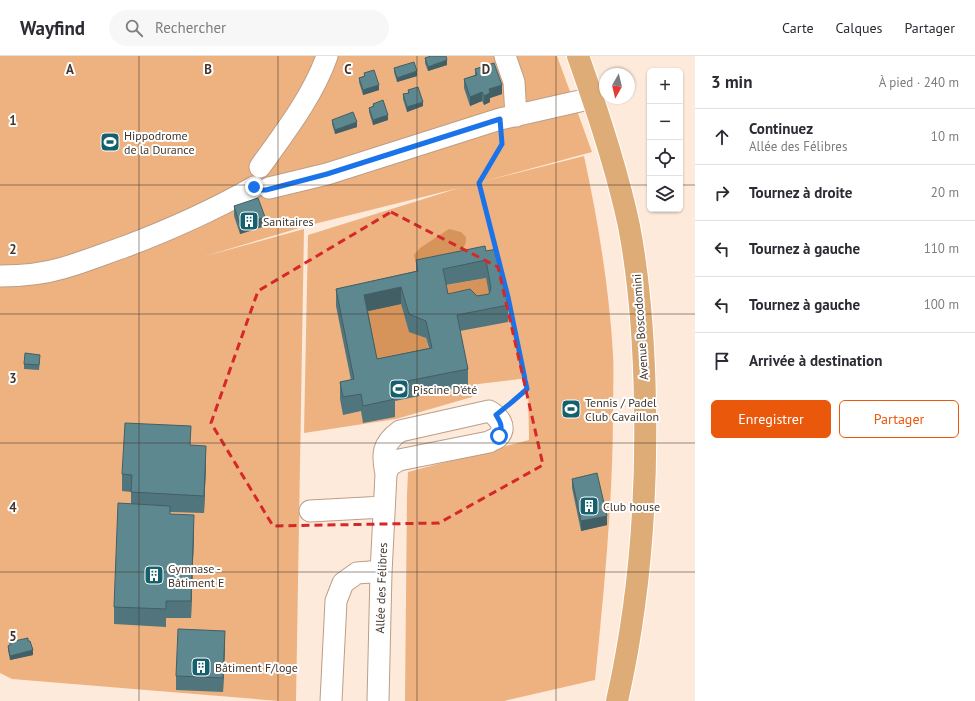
<!DOCTYPE html>
<html lang="fr">
<head>
<meta charset="utf-8">
<style>
  :root { --surface:#fff; --page:#f7f7f7; --text:#2b2b33; --muted:#7c7c81; --line:#e1e1e2; --accent:#ea580c }
  body { margin:0; font-family:"PT Sans",sans-serif; background:var(--page); color:var(--text) }
  .controls { position:absolute; right:12px; top:12px; display:grid; overflow:hidden; border-radius:6px; box-shadow:0 1px 3px #0004 }
  .controls button { width:36px; height:36px; display:grid; place-items:center; padding:0; border:0; border-bottom:1px solid var(--line); background:var(--surface); color:var(--text); font:20px sans-serif }
  .compass { position:absolute; left:599px; top:12px; width:36px; height:36px; border-radius:50%; background:var(--surface); box-shadow:0 1px 3px #0004; rotate:188deg }
  .stop { position:absolute; width:12px; height:12px; margin:-9px; border:3px solid #1a73e8; border-radius:50%; background:#fff }
  .stop.end { background:#1a73e8; border-color:#fff; box-shadow:0 1px 4px #0008 }
  .list { margin:0; padding:0; list-style:none }
  h2 { display:flex; justify-content:space-between; align-items:center; height:52px; margin:0; padding:0 16px; font-size:17px }
  h2 small { font-size:13px; font-weight:400; color:var(--muted) }
  .list li { display:grid; grid-template-columns:26px 1fr auto; gap:12px; align-items:center; box-sizing:border-box; height:56px; padding:0 16px; border-top:1px solid var(--line) }
  .list b { display:block; font-size:15px; white-space:nowrap }
  .list p { margin:0; font-size:13px; white-space:nowrap; color:var(--muted) }
  .list em { font-size:13px; font-style:normal; color:var(--muted) }
  .actions { display:flex; gap:8px; padding:12px 16px }
  .actions a { flex:1; padding:9px 0; border:1px solid var(--accent); border-radius:6px; text-align:center; font-size:14px; color:var(--accent) }
  .actions .main { background:var(--accent); color:#fff }
  .icon { flex:none; width:22px; height:22px; fill:none; stroke:currentColor; stroke-width:2; stroke-linecap:round; stroke-linejoin:round }
  .map { position:relative; flex:none; width:695px; height:645px; overflow:hidden }
  header { display:flex; align-items:center; gap:24px; box-sizing:border-box; height:56px; padding:0 20px; background:var(--surface); border-bottom:1px solid var(--line) }
  header strong { font-size:19px }
  nav { display:flex; gap:22px; margin-inline-start:auto; font-size:14px }
  .search { width:280px; height:36px; background:var(--page); display:flex; align-items:center; gap:10px; box-sizing:border-box; padding:0 14px; border-radius:22px; color:var(--muted); font-size:15px }
  main { display:flex }
  aside { flex:1; background:var(--surface) }
  .map>svg:first-child { display:block }
  .green { fill:#edb280 }
  .water { fill:#d6935a }
  .lines { fill:none; stroke-linecap:round; stroke-linejoin:round }
  .minor-casing { stroke:#bc9e87; stroke-width:23 }
  .major-casing { stroke:#fff; stroke-width:24 }
  .path { stroke:#ad9d90; stroke-width:2.5; stroke-dasharray:2 3; stroke-linecap:butt }
  .minor { stroke:#fff; stroke-width:21 }
  .major { stroke:#deac77; stroke-width:22 }
  .wall { fill:#51757c; fill-rule:evenodd }
  .shaded-wall { fill:#425f65 }
  .building { fill:#5e8890; stroke:#425f65; fill-rule:evenodd }
  .route { stroke:#1a73e8; stroke-width:5 }
  .marked { fill:none; stroke:#d62828; stroke-width:3; stroke-dasharray:8 5; stroke-linejoin:round }
  .grid { fill:none; stroke:#43372d; stroke-width:1; stroke-opacity:0.55 }
  .labels { text-anchor:middle; dominant-baseline:central; stroke-width:4; stroke-linejoin:round; paint-order:stroke }
  .poi-label { font-size:12px; fill:#43372d; stroke:#fff; text-anchor:start }
  .street-label { font-size:12px; fill:#43372d; stroke:#fff }
  .grid-label { font-size:13px; text-anchor:middle; font-weight:bold; fill:#43372d; stroke:#fff; stroke-width:4; stroke-linejoin:round; paint-order:stroke }
</style>
</head>
<body>
<header>
<strong>Wayfind</strong>
<div class="search"><svg class="icon" aria-label="search" viewBox="0 0 24 24"><circle cx="10" cy="10" r="6"/><path d="M15 15l6 6"/></svg>Rechercher</div>
<nav><a>Carte</a><a>Calques</a><a>Partager</a></nav>
</header>
<main>
<div class="map">
<svg width="695" height="645" viewBox="0 0 695 645">
  <rect width="100%" height="100%" fill="#fdeadb"/>
  <!-- green -->
  <path class="green" d="M0 0H557L592 96 481 126 584 100C598 165 609 231 613 298 614 317 613 336 613 355 613 445 604 534 595 624L504 645H405L407 439 408 416 529 384 528 322 478 328 472 341 396 363 304 377 308 179 459 132 306 170 202 201 304 173 296 645H279L12 623 0 617Z"/>
  <!-- water -->
  <path class="water" d="M449 173 461 176 466 181C467 204 436 203 419 207L415 204 414 199 420 192Z
    M486 222 491 249 448 255 443 230Z
    M401 248 409 275 426 282 432 309 377 320 364 256Z"/>
  <g class="lines">
    <defs>
      <path id="minor" d="M505 0 514 26 516 60
        M260 111C285 76 313 40 327 0
        M269 132 327 118 500 63 593 42
        M0 220C21 220 43 218 63 212 84 206 104 198 124 191 169 174 212 155 254 131
        M310 455 384 451
        M331 645 336 545 343 527 357 517 370 516 381 517
        M378 645 381 517 386 418C382 398 382 388 400 375L489 355C498 360 508 371 498 381 496 383 492 384 489 386L399 404 389 410 386 418"/>
      <path id="major" d="M578 0C598 56 617 113 629 170 640 228 644 288 645 347 647 447 639 548 617 645"/>
    </defs>
    <!-- minor casing -->
    <use href="#minor" class="minor-casing"/>
    <!-- major casing -->
    <use href="#major" class="major-casing"/>
    <!-- path -->
    <path class="path" d="M497 196 479 127 502 88 501 82
      M500 209 508 241 527 333 510 348"/>
    <!-- minor -->
    <use href="#minor" class="minor"/>
    <!-- major -->
    <use href="#major" class="major"/>
  </g>
  <!-- wall -->
  <path class="wall" d="M425 2 447 9 428 15 425 7Z
    M394 12 417 20 397 26 394 16Z
    M475 13 502 38 490 42V46L484 49 482 45 470 50 464 32V23L475 19Z
    M364 17 379 34 363 39 359 26V22L364 20Z
    M408 34 423 50 407 56 403 43V38L408 37Z
    M373 48 388 64 373 69 369 56V52L373 50Z
    M332 64 357 71 335 78 332 68Z
    M234 150 265 170 240 178 234 160Z
    M486 195 508 249V266L460 275 468 313V330L395 345V361L363 367 361 355 343 359 340 343V326L351 324 336 250V233L416 215V204ZM486 222 489 238 477 240 448 238 446 229ZM401 248 409 276 426 282 429 292 377 303 368 255Z
    M40 303 39 314 24 313V308Z
    M191 389 206 407 204 457 170 456V458L194 476 191 562H166V571L114 568V551L131 448V436L122 435V418Z
    M572 423 607 469 581 475 572 432Z
    M28 585 33 599 10 604 8 594V590L10 589V586Z
    M225 589 223 636 176 634V620Z"/>
  <!-- shaded-wall -->
  <path class="shaded-wall" d="M447 4V9L428 15V11Z
    M417 15V20L397 26V22Z
    M379 29V34L363 39V34Z
    M502 29V38L490 42V46L484 49V40L489 33Z
    M482 36V45L470 50V41Z
    M423 46V50L407 56V51Z
    M388 59V64L373 69V64Z
    M357 66V71L335 78V74Z
    M265 161V170L240 178V169Z
    M401 231V248L364 256V239Z
    M206 390V407L204 457V440Z
    M194 459V476L191 562V545Z
    M607 460V469L581 475V465Z
    M225 575V589L223 636V622Z
    M33 594V599L10 604V600Z"/>
  <!-- building -->
  <path class="building" d="M431 0H446L447 4 428 11 425 2Z
    M414 6 417 15 397 22 394 12Z
    M494 7 502 29 489 33 490 37 484 40 482 36 470 41 464 23 477 19 475 13Z
    M374 14 379 29 363 34 359 22 365 20 364 17Z
    M418 31 423 46 407 51 403 38 409 37 408 34Z
    M383 44 388 59 373 64 369 52 374 50 373 48Z
    M353 56 357 66 335 74 332 64Z
    M258 142 265 161 240 169 234 150Z
    M485 190 486 195 497 193 508 249 457 259 468 313 392 328 395 343 363 350 361 338 343 341 340 326 354 323 336 233 418 215 416 204ZM486 204 491 232 489 238 477 240 470 233 448 238 443 213ZM401 231 409 258 426 265 432 292 377 303 364 239Z
    M25 297 40 299 39 309 24 308Z
    M125 367 191 370 190 389 206 390 204 440 131 436 132 419 122 418Z
    M597 417 607 460 581 465 572 423Z
    M118 447 170 450V458L194 459 191 545H166V553L114 551Z
    M178 573 225 575 223 622 176 620Z
    M28 582V585H30L33 594 10 600 8 590 10 589V586Z"/>
  <g class="lines">
    <!-- route -->
    <path class="route" d="M254 131 261 134H266L327 118 500 63 502 88 479 127 508 241 527 333 512 346 496 359C501 367 503 371 499 380"/>
  </g>
  <!-- marked area -->
  <path class="marked" d="M391 156 498 211 543 409 439 467 273 470 211 367 258 235Z"/>
  <!-- grid -->
  <path class="grid" d="M139 0V645M278 0V645M417 0V645M556 0V645M0 129H650M680 129H695M0 258H695M0 387H695M0 516H695"/>
  <!-- icons -->
  <defs>
    <symbol id="stadium-square" viewBox="-11 -11 22 22"><rect x="-9" y="-9" width="18" height="18" rx="4" fill="#14606d" stroke="#fff"/><path d="M0-5a6.5 5 0 1 0 0 10a6.5 5 0 1 0 0-10ZM-3.5-1.8h7v3.6h-7Z" fill="#fff"/></symbol>
    <symbol id="building-square" viewBox="-11 -11 22 22"><rect x="-9" y="-9" width="18" height="18" rx="4" fill="#14606d" stroke="#fff"/><path d="M-4-6H4V6H1V3H-1V6H-4ZM-2.5-4.3h1.7v1.8h-1.7ZM.8-4.3h1.7v1.8H.8ZM-2.5-1h1.7V.8h-1.7ZM.8-1h1.7V.8H.8Z" fill="#fff"/></symbol>
  </defs>
  <g fill-rule="evenodd">
    <use href="#stadium-square" x="99" y="75" width="22" height="22"/>
    <use href="#building-square" x="238" y="154" width="22" height="22"/>
    <use href="#stadium-square" x="388" y="322" width="22" height="22"/>
    <use href="#stadium-square" x="560" y="342" width="22" height="22"/>
    <use href="#building-square" x="578" y="439" width="22" height="22"/>
    <use href="#building-square" x="143" y="508" width="22" height="22"/>
    <use href="#building-square" x="190" y="600" width="22" height="22"/>
  </g>
  <g class="labels">
    <!-- poi labels -->
    <g class="poi-label">
      <text x="124" y="79">Hippodrome<tspan x="124" dy="14">de la Durance</tspan></text>
      <text x="263" y="165">Sanitaires</text>
      <text x="413" y="333">Piscine D'été</text>
      <text x="585" y="346">Tennis / Padel<tspan x="585" dy="14">Club Cavaillon</tspan></text>
      <text x="603" y="450">Club house</text>
      <text x="168" y="512">Gymnase -<tspan x="168" dy="14">Bâtiment E</tspan></text>
      <text x="215" y="611">Bâtiment F/loge</text>
    </g>
    <!-- street labels -->
    <g class="street-label">
      <text transform="translate(640 271) rotate(-94)">Avenue Boscodomini</text>
      <text transform="translate(381 532) rotate(-88)">Allée des Félibres</text>
    </g>
  </g>
  <g class="grid-label">
    <text x="70" y="18">A</text>
    <text x="208" y="18">B</text>
    <text x="348" y="18">C</text>
    <text x="486" y="18">D</text>
    <text x="13" y="69">1</text>
    <text x="13" y="198">2</text>
    <text x="13" y="327">3</text>
    <text x="13" y="456">4</text>
    <text x="13" y="585">5</text>
  </g>
</svg>
<div class="controls">
<button>+</button>
<button>−</button>
<button><svg class="icon" aria-label="locate" viewBox="0 0 24 24"><circle cx="12" cy="12" r="6"/><path d="M12 2v4M12 18v4M2 12h4M18 12h4"/></svg></button>
<button><svg class="icon" aria-label="layers" viewBox="0 0 24 24"><path d="M12 4l9 5-9 5-9-5zM3 14l9 5 9-5"/></svg></button>
</div>
<svg class="compass" viewBox="-18 -18 36 36"><path d="M0-13l5 13h-10z" fill="#e53935"/><path d="M0 13l5-13h-10z" fill="#7c7c81"/></svg>
<div class="stop" style="left:499px;top:380px"></div>
<div class="stop end" style="left:254px;top:131px"></div>
</div>
<aside>
<h2>3 min<small>À pied · 240 m</small></h2>
<ul class="list">
<li><svg class="icon" aria-label="ahead" viewBox="0 0 24 24"><path d="M12 20V5M6 11l6-6 6 6"/></svg><div><b>Continuez</b><p>Allée des Félibres</p></div><em>10 m</em></li>
<li><svg class="icon" aria-label="right" viewBox="0 0 24 24"><path d="M7 20v-9h11M14 6l5 5-5 5"/></svg><div><b>Tournez à droite</b></div><em>20 m</em></li>
<li><svg class="icon" aria-label="left" viewBox="0 0 24 24"><path d="M17 20v-9H6M10 6l-5 5 5 5"/></svg><div><b>Tournez à gauche</b></div><em>110 m</em></li>
<li><svg class="icon" aria-label="left" viewBox="0 0 24 24"><path d="M17 20v-9H6M10 6l-5 5 5 5"/></svg><div><b>Tournez à gauche</b></div><em>100 m</em></li>
<li><svg class="icon" aria-label="arrive" viewBox="0 0 24 24"><path d="M6 21V4h12l-3 4 3 4H6"/></svg><div><b>Arrivée à destination</b></div></li>
</ul>
<div class="actions"><a class="main">Enregistrer</a><a>Partager</a></div>
</aside>
</main>
</body>
</html>
